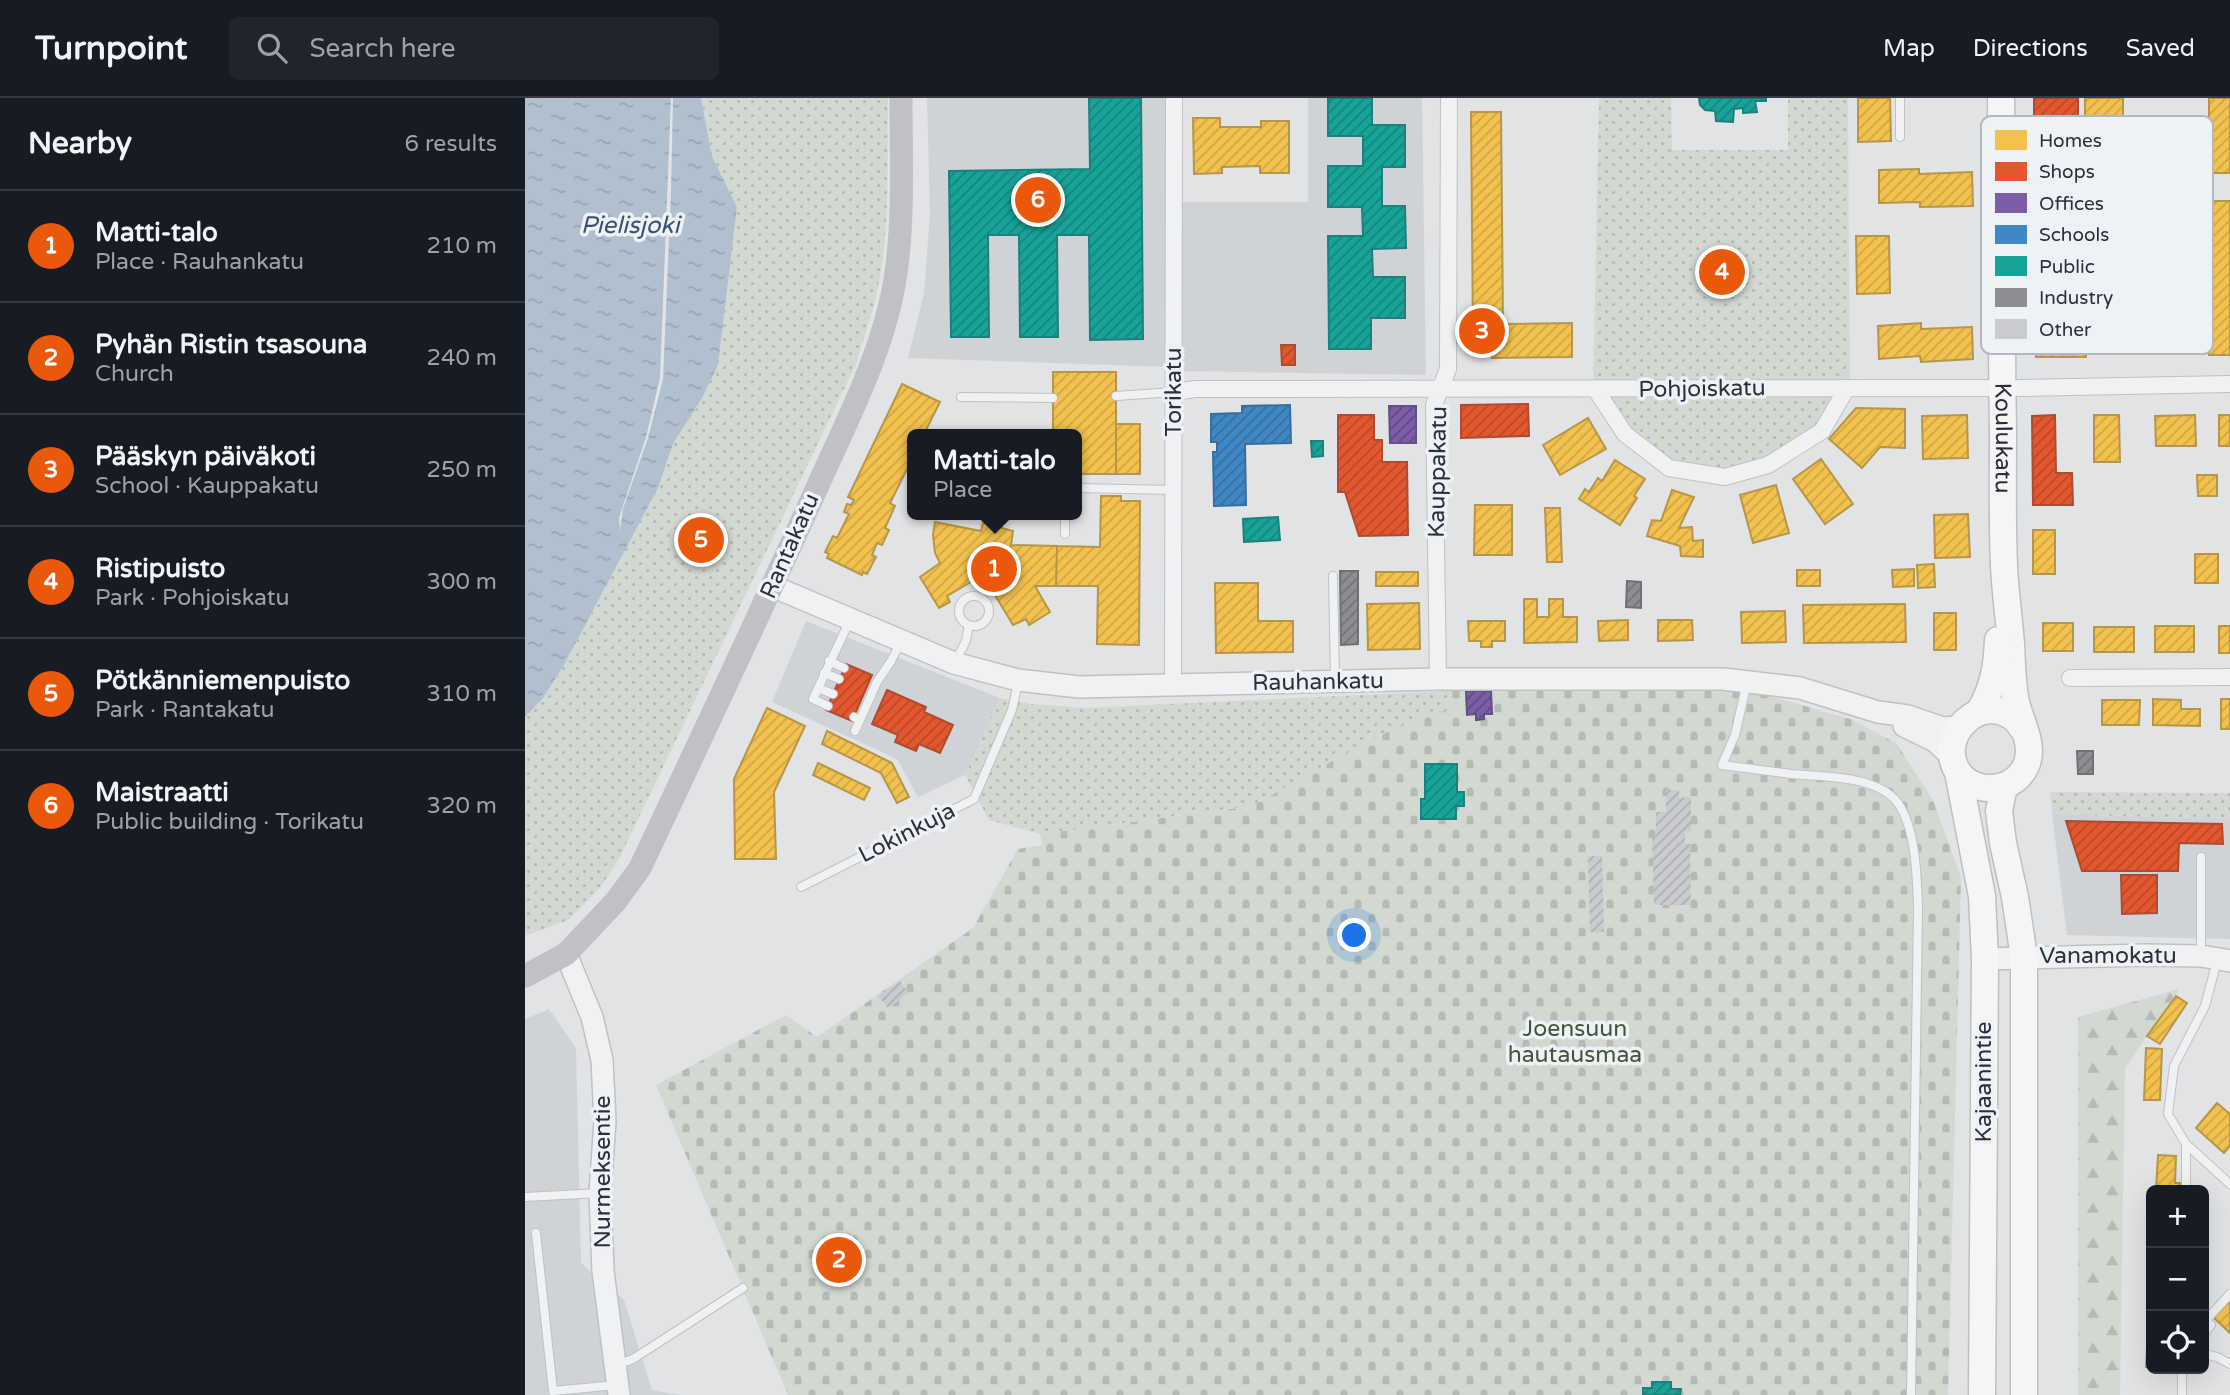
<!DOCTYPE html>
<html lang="en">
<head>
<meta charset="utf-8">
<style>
  :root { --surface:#171b24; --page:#20242c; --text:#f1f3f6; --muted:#9ea1a6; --line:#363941; --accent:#ea580c }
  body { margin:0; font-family:"Varela Round",sans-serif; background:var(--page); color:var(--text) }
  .controls { position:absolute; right:21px; bottom:21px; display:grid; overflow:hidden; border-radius:10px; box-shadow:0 7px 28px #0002 }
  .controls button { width:63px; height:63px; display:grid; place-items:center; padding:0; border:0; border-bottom:2px solid var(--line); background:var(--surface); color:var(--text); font:35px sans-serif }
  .you { position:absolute; left:830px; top:838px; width:24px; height:24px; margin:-18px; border:5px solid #fff; border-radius:50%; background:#1a73e8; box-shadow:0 0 0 10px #1a73e833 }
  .badge { display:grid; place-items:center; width:46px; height:46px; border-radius:50%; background:var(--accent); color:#fff; font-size:23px; font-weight:700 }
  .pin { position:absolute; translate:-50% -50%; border:4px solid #fff; box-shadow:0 2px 7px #0006 }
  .popup { position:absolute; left:382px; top:331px; width:175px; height:91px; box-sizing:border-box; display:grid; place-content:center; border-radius:10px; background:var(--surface); filter:drop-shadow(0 2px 5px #0005); font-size:23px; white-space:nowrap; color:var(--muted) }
  .popup b { font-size:26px; color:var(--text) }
  .popup::after { content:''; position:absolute; left:50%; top:100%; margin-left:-14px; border:14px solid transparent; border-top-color:var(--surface) }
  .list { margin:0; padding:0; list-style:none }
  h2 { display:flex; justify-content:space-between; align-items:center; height:91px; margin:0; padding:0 28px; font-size:30px }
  h2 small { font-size:23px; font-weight:400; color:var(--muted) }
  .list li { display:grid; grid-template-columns:46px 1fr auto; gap:21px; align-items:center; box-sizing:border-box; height:112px; padding:0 28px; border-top:2px solid var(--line) }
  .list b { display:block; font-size:26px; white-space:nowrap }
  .list p { margin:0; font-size:23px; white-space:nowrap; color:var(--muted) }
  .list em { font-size:23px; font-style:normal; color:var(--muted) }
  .icon { flex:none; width:38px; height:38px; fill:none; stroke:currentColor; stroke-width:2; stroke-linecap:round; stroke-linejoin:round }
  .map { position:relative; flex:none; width:1705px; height:1297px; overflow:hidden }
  header { display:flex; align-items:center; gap:42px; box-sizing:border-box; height:98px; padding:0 35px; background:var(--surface); border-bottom:2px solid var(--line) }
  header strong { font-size:33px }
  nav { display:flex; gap:38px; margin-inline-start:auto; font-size:24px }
  .search { width:490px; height:63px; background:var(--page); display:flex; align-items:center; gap:18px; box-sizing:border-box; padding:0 24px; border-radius:10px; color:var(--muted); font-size:26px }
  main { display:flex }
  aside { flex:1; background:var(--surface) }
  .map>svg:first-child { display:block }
  .built { fill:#cfd3d8 }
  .forest { fill:url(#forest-firs) }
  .cemetery { fill:url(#cemetery-stones) }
  .park { fill:url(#park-dots) }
  .water { fill:url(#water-ripples) }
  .pier { fill:#e1e3e5 }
  .homes { fill:url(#homes-hatch); stroke:#b69649; stroke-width:2 }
  .shops { fill:url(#shops-hatch); stroke:#ac4c32; stroke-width:2 }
  .offices { fill:url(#offices-hatch); stroke:#625087; stroke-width:2 }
  .schools { fill:url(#schools-hatch); stroke:#386e9c; stroke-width:2 }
  .public { fill:url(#public-hatch); stroke:#1c817d; stroke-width:2 }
  .industry { fill:url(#industry-hatch); stroke:#6f7178; stroke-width:2 }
  .building { fill:url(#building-hatch) }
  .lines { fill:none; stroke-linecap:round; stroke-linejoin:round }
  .service-casing { stroke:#bfc1c3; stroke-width:10 }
  .minor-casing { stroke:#bfc1c3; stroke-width:18 }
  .tertiary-casing { stroke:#bfc1c3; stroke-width:24 }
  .primary-casing { stroke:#bdc0c3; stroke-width:29 }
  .service { stroke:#f0f1f2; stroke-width:8 }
  .minor { stroke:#f0f1f2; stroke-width:16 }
  .tertiary { stroke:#f0f1f2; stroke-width:21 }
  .secondary { stroke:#bfc1c5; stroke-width:23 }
  .primary { stroke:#f5f5f6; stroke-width:26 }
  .labels { text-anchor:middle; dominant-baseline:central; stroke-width:7; stroke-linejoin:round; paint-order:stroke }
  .street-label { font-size:23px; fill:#29313d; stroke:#eef1f5 }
  .park-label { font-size:23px; fill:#3f5838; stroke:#eef1f5 }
  .water-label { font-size:24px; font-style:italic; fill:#37516e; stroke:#eef1f5 }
  .key { fill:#eef1f5; stroke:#b3b7be; stroke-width:2 }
  .key-label { font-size:19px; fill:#29313d }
</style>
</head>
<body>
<header>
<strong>Turnpoint</strong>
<div class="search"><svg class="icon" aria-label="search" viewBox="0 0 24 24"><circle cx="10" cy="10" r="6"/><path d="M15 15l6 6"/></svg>Search here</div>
<nav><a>Map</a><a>Directions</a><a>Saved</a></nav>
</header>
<main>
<aside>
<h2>Nearby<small>6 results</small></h2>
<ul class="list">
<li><span class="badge">1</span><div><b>Matti-talo</b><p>Place · Rauhankatu</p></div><em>210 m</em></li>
<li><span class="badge">2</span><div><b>Pyhän Ristin tsasouna</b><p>Church</p></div><em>240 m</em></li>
<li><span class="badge">3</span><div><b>Pääskyn päiväkoti</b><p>School · Kauppakatu</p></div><em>250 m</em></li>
<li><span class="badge">4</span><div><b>Ristipuisto</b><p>Park · Pohjoiskatu</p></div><em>300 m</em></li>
<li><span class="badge">5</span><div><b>Pötkänniemenpuisto</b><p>Park · Rantakatu</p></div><em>310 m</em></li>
<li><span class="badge">6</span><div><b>Maistraatti</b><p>Public building · Torikatu</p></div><em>320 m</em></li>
</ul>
</aside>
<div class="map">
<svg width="1705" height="1297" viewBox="0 0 1705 1297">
  <defs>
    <pattern id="forest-firs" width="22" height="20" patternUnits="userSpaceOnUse" patternTransform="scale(1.75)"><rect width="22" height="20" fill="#d2d9d1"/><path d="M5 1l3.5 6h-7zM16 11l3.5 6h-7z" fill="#b4bbb4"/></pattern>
    <pattern id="cemetery-stones" width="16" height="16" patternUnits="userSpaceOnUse" patternTransform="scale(1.75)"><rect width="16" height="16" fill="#d2d9d1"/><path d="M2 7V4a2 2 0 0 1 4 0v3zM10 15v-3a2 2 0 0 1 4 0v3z" fill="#b4bbb4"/></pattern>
    <pattern id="park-dots" width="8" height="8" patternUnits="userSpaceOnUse" patternTransform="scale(1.75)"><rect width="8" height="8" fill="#d2d9d1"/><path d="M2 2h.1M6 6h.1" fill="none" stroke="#b4bbb4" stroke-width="1.8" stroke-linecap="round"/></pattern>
    <pattern id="water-ripples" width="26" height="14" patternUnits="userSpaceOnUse" patternTransform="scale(1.75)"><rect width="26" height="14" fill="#b1c0cf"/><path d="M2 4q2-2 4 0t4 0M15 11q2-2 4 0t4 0" fill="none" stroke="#98a5b3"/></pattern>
    <pattern id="homes-hatch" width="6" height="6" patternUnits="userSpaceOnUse" patternTransform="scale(1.75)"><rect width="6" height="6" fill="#f2c14e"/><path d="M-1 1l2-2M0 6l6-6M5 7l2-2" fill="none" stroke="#d0a645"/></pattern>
    <pattern id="shops-hatch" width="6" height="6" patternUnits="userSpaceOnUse" patternTransform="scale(1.75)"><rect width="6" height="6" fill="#e4572e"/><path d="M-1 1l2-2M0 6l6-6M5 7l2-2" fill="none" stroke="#b94928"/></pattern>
    <pattern id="offices-hatch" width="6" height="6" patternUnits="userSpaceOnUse" patternTransform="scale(1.75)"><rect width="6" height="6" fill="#7b5ea7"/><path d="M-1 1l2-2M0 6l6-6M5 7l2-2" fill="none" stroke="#5f4a82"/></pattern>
    <pattern id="schools-hatch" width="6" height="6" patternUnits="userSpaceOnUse" patternTransform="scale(1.75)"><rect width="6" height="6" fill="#3f88c5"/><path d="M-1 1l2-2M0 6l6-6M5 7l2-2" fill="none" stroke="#3570a1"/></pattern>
    <pattern id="public-hatch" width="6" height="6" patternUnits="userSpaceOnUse" patternTransform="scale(1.75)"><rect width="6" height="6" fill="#17a398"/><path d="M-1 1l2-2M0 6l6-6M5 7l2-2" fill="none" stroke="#15857d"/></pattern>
    <pattern id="industry-hatch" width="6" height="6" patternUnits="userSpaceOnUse" patternTransform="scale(1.75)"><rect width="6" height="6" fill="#8d8d92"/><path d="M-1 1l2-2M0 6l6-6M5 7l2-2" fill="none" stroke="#737478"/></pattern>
    <pattern id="building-hatch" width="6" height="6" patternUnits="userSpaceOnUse" patternTransform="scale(1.75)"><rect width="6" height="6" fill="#c9cbce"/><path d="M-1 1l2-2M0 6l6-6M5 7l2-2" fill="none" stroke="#adafb2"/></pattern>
  </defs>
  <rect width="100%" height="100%" fill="#e1e3e5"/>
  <!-- built -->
  <path class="built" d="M402 0H652L651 104H783V0H897L901 277 653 273 646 269 383 260 399 195 405 117Z
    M281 523 475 600 440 677 393 699 372 661 247 604Z
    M1527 716 1705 721V841L1542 837Z
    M24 911 51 950 56 1165 99 1202 127 1292 154 1297H0V921Z"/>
  <!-- forest -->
  <path class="forest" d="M1654 891 1600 971 1595 1297H1553V919Z"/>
  <!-- cemetery -->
  <path class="cemetery" d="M1210 588 1325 621 1371 645 1408 702 1436 779 1423 1297H263L131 987 261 917 292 939 448 830 493 751 517 747 515 736 727 708 834 648 902 614 923 613 922 593Z"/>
  <!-- park -->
  <path class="park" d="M176 0H363C362 58 365 116 356 173 351 206 340 237 330 268L95 759 75 790 43 822 0 838V619L18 600 39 567 133 390 148 346 177 300 212 109 187 58Z
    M1074 0H1146L1147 52H1263V0H1323L1325 296 1247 373 1201 388 1144 375 1068 296Z
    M922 593 923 613 902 614 834 648 727 708 515 736 464 722 440 677 475 600 506 606 559 610Z
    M1525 694 1705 695V721L1527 716Z"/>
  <!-- water -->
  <path class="water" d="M0 0H176L187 58 212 109 193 267 177 300 148 346 133 390 39 567 18 600 0 619Z"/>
  <!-- pier -->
  <path class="pier" d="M146 0H148L146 94 138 281 123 340 98 411 95 433 94 420 121 339 135 280Z"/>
  <!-- homes -->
  <path class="homes" d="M1333 0H1365L1366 43 1333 44Z
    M1560 0H1598V21H1560Z
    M1684 0H1705V75H1684Z
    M946 14H976L978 226 1047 225V259L967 260V240H948Z
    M668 20H695V29H736V23H764V75H735V68L697 69V75L669 76Z
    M1508 30H1525V41H1514V71H1500L1501 39H1508Z
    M1559 41H1588V83H1559Z
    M1394 71V76L1447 74 1448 108 1395 109V104L1354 105V72Z
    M1643 86H1656V104H1643Z
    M1682 103H1705V257H1684Z
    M1598 128V160H1508V129Z
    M1331 138H1364L1365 195 1332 196Z
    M1511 213H1561V259H1511Z
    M1396 225V231L1447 229 1448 261 1396 264 1395 258 1354 261 1353 228Z
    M528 274H591V376H551V336H528Z
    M377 286 415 304 399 336H387V361L365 405 370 408 360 430 364 432 357 447 352 445 347 457 351 459 342 476 338 474 337 477 302 460 304 456 300 454 308 438 312 440 324 416 319 414 322 406 326 407 329 402 323 399Z
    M1331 310 1380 311V350L1355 349 1337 370 1304 341Z
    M1442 317 1443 360 1398 361 1397 318Z
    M1569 317H1594L1595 364H1569Z
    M1670 317 1671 348H1631L1630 318Z
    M1694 317H1705V348H1694Z
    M1063 320 1081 351 1035 377 1018 347Z
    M591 326H615V376H591Z
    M1296 361 1328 406 1300 426 1268 381Z
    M1090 362 1120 381 1109 398 1112 400 1095 427 1054 401 1060 391 1064 394 1073 380 1077 383Z
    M1672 377H1692V398H1673Z
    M1251 387 1264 435 1228 445 1215 397Z
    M1147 392 1169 399 1154 430 1167 429 1168 443 1178 442V459L1156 458 1155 448 1122 438 1127 422 1136 423Z
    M576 398H596V403H615L614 547 572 546 573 488H531L532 448 575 449Z
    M950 407H987V457H949Z
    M1020 410H1035L1037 464H1022Z
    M1443 416 1445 459 1410 460 1409 417Z
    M410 424 456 433 458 425 488 433 486 447 532 448 531 488H510L525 514 504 527 501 521 488 527 458 477 422 498 425 504 414 510 395 479 415 465 410 455 408 437Z
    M1508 432H1530V476H1508Z
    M1670 456H1693V485H1670Z
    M1409 466 1410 489 1393 490 1392 467Z
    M1389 471V488L1368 489 1367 472Z
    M1272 472H1295V488H1272Z
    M851 474H893V488H851Z
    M690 485H733V523H768V554L691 555Z
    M999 501H1012V519H1024V501H1038V519H1052V544L999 545Z
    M894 505 895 551 843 552 842 506Z
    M1380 506 1381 544 1279 545 1278 507Z
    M1260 513 1261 544 1217 545 1216 514Z
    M1409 515H1431V552H1409Z
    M1103 522V542L1074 543 1073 523Z
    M1133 522H1167L1168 542 1133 543Z
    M943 523H980V543H967V549H956V543H944Z
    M1518 525H1548V553H1518Z
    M1630 528H1669V554H1630Z
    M1694 528H1705V555H1694Z
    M1569 529H1609V554H1569Z
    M1628 601 1656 602V611H1675V628L1628 627Z
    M1696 601H1705V631H1696Z
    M1577 602H1615L1614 627H1577Z
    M242 610 280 628 249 694 251 761H210L209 681Z
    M302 633 367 665 384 699 372 705 356 675 297 646Z
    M293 665 345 690 339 702 288 677Z
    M1651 898 1662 905 1635 946 1622 938Z
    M1621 950 1637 951 1635 1002H1619Z
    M1692 1005 1705 1016V1048L1699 1055 1671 1030Z
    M1633 1057 1651 1058 1650 1085H1655V1092H1631Z
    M1625 1190H1626V1269H1621Z
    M1705 1198V1235L1687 1218Z"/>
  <!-- shops -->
  <path class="shops" d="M1509 0H1553V23H1509Z
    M756 247H770V267H757Z
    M1003 306 1004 338 936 340V307Z
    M813 317H849V342H857V364H882L883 437 834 438 820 394H813Z
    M1530 317 1531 375H1547L1548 407H1508L1507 318Z
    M321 566 347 577 327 623 301 612Z
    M362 592 401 609 399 614 428 627 415 655 394 646 391 653 370 644 373 637 347 626Z
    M1541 723 1697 726 1698 746 1654 745 1653 773H1557Z
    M1596 777H1632V815L1597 816Z"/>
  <!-- offices -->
  <path class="offices" d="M864 308H891V345H865Z
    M941 593H966L967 616H959V621L951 622V616L942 617Z"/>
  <!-- schools -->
  <path class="schools" d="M765 307 766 345 720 346 721 407 689 408 688 354H692V344H686V316L717 315V308Z"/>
  <!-- public -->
  <path class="public" d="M564 0H616L618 241 565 242 564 137H532L533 239H495L494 137H463L464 239H426L424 73 565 71Z
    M803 0H847V27H880V69H857V108H880L881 150 847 151 848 179H880V220H846V251H804L803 138H838L837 109H803V68H838V38H803Z
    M1174 0H1241V3H1230L1232 14 1218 15V10L1209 11 1208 24 1191 23 1190 13 1180 12 1175 7Z
    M786 343H798V358L787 359Z
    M753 419 755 442 719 444 718 421Z
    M900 666H932V694H939V708H931V721H896V701H900Z
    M325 1148 332 1164 303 1177 296 1160Z
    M1127 1284H1146V1291H1156L1155 1297H1118V1290H1127Z"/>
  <!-- industry -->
  <path class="industry" d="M815 473H833V546L816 547Z
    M1102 483 1116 484V510L1101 509Z
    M1552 653H1568V676H1553Z"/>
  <!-- building -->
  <path class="building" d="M1141 692H1154V700L1166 699V733L1160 734V746H1165L1166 807H1129L1127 739H1131V714H1141Z
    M1063 758H1077L1079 834H1065Z
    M375 883 384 895 363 910 353 898Z"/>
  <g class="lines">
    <defs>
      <path id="service" d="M1375 0V39
        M591 298 649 294
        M436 299 528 300
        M551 390 649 392
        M540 417V436
        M808 478 810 580
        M434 513a15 15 0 1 1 30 0a15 15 0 1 1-30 0Z
        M431 562 441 543 444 527
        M304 563 319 570
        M299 575 314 581
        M1222 584 1210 637 1197 667C1220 670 1243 673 1266 676 1298 679 1352 677 1373 705 1391 731 1392 780 1393 810L1386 1297
        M293 590 308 596
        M303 608 288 601 325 522
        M329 619 335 622 352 584 366 563 376 544
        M330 633 335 622
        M1676 759V858
        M276 789 449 701 487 612 493 585
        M1692 863 1680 908 1649 968 1643 1016 1661 1046 1705 1086
        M1661 1046V1092
        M0 1099 75 1095
        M11 1135 28 1293 91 1287
        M1681 1222 1705 1196
        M1679 1236 1686 1227 1679 1220
        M1679 1256 1692 1259 1705 1266
        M92 1267 108 1261 218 1190
        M1657 1297V1271"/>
      <path id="minor" d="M1071 292 1100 336 1144 370 1200 379 1243 367 1297 333 1322 290
        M649 294 670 291 1498 290 1705 286
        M1545 580 1705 579
        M913 581 909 307 923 271 924 0
        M648 587 649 0"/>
      <path id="tertiary" d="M247 488 429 565 493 582 554 589 913 581H1198L1275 590 1353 614 1383 618 1418 630 1433 629
        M1379 628 1410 643 1427 659
        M41 856 67 919 77 962 80 1023 75 1095 78 1173 94 1297
        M1460 861 1621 857 1676 858 1705 863"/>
      <g id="primary">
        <path id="s1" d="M1476 0C1477 111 1476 223 1478 334 1478 378 1477 423 1479 467 1480 493 1484 519 1486 546 1487 565 1487 585 1491 604 1495 623 1509 645 1502 665 1492 694 1450 699 1433 674 1410 638 1456 593 1490 621 1494 625 1497 630 1500 634"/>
        <path d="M1454 614C1468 591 1472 569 1473 542"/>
        <path d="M1433 674 1457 798 1460 861 1457 1297"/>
        <path d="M1479 688 1474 713 1478 745 1490 799 1499 859V1297"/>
      </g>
    </defs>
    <!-- service casing -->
    <use href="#service" class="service-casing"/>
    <!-- minor casing -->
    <use href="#minor" class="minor-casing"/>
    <!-- tertiary casing -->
    <use href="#tertiary" class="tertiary-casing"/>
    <!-- primary casing -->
    <use href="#primary" class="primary-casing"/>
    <!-- service -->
    <use href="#service" class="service"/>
    <!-- minor -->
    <use href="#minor" class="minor"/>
    <!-- tertiary -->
    <use href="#tertiary" class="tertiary"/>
    <!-- secondary -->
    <path class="secondary" d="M0 878 41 856 91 803 115 770C174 645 233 520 290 394 321 324 360 252 371 175 379 118 376 58 376 0"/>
    <!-- primary -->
    <use href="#primary" class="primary"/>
  </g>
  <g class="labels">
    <!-- street labels -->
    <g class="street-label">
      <text transform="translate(1177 291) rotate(-1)">Pohjoiskatu</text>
      <text transform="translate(649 294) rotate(-90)">Torikatu</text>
      <text stroke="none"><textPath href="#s1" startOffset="340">Koulukatu</textPath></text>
      <text transform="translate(913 374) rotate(-89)">Kauppakatu</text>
      <text transform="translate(265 448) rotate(-66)">Rantakatu</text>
      <text transform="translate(793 584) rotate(-1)">Rauhankatu</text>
      <text transform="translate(382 735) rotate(-27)">Lokinkuja</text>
      <text x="1583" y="858">Vanamokatu</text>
      <text transform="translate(1459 984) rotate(-90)">Kajaanintie</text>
      <text transform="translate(78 1074) rotate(-90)">Nurmeksentie</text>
    </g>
    <!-- park labels -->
    <g class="park-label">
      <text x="1050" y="931">Joensuun<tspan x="1050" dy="26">hautausmaa</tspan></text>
    </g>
    <!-- water labels -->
    <g class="water-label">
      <text x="105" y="127">Pielisjoki</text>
    </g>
  </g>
  <!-- legend -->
  <rect x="1456" y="18" width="232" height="238" rx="10" class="key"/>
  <rect x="1470" y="32" width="32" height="20" fill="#f2c14e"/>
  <rect x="1470" y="64" width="32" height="19" fill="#e4572e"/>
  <rect x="1470" y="95" width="32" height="20" fill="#7b5ea7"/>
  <rect x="1470" y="127" width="32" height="19" fill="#3f88c5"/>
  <rect x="1470" y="158" width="32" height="20" fill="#17a398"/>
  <rect x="1470" y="190" width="32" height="19" fill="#8d8d92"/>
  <rect x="1470" y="221" width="32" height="20" fill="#c9cbce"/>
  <g class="key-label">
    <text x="1514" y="49">Homes</text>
    <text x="1514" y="80">Shops</text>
    <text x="1514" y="112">Offices</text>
    <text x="1514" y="143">Schools</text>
    <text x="1514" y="175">Public</text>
    <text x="1514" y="206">Industry</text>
    <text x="1514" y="238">Other</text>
  </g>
</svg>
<div class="controls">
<button>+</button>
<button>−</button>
<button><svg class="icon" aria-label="locate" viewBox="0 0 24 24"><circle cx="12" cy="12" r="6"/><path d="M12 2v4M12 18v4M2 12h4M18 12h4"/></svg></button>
</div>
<div class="you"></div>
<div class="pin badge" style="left:469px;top:471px">1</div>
<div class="popup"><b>Matti-talo</b>Place</div>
<div class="pin badge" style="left:314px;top:1162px">2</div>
<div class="pin badge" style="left:957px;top:233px">3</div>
<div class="pin badge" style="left:1197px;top:174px">4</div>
<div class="pin badge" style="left:176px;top:442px">5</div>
<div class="pin badge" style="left:513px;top:102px">6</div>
</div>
</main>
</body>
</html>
